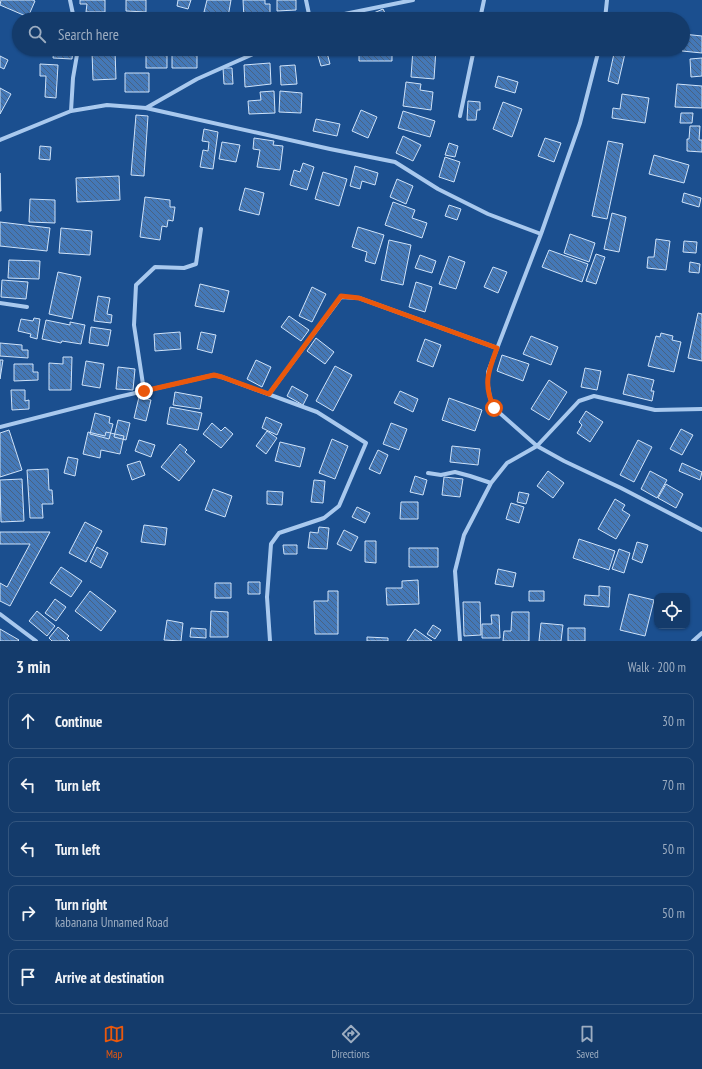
<!DOCTYPE html>
<html lang="en">
<head>
<meta charset="utf-8">
<style>
  :root { --surface:#143b6b; --page:#214673; --text:#f1f3f6; --muted:#9dadc1; --line:#33557e; --accent:#ea580c }
  body { margin:0; font-family:"PT Sans Narrow",sans-serif; background:var(--page); color:var(--text) }
  .controls { position:absolute; right:12px; bottom:12px; display:grid; overflow:hidden; border-radius:8px; box-shadow:0 1px 3px #0004 }
  .controls button { width:36px; height:36px; display:grid; place-items:center; padding:0; border:0; border-bottom:1px solid var(--line); background:var(--surface); color:var(--text); font:20px sans-serif }
  .stop { position:absolute; width:12px; height:12px; margin:-9px; border:3px solid #ea580c; border-radius:50%; background:#fff }
  .stop.end { background:#ea580c; border-color:#fff; box-shadow:0 1px 4px #0008 }
  .list { margin:0; padding:0; list-style:none }
  h2 { display:flex; justify-content:space-between; align-items:center; height:52px; margin:0; padding:0 16px; font-size:17px }
  h2 small { font-size:13px; font-weight:400; color:var(--muted) }
  .list li { display:grid; grid-template-columns:26px 1fr auto; gap:12px; align-items:center; box-sizing:border-box; height:56px; margin:0 8px 8px; padding:0 8px; border:1px solid var(--line); border-radius:8px }
  .list b { display:block; font-size:15px; white-space:nowrap }
  .list p { margin:0; font-size:13px; white-space:nowrap; color:var(--muted) }
  .list em { font-size:13px; font-style:normal; color:var(--muted) }
  .icon { flex:none; width:22px; height:22px; fill:none; stroke:currentColor; stroke-width:2; stroke-linecap:round; stroke-linejoin:round }
  .map { position:relative; flex:none; width:702px; height:641px; overflow:hidden }
  .search { position:absolute; background:var(--surface); box-shadow:0 1px 3px #0004; left:12px; right:12px; top:12px; height:44px; display:flex; align-items:center; gap:10px; box-sizing:border-box; padding:0 14px; border-radius:22px; color:var(--muted); font-size:15px }
  .sheet { height:372px; background:var(--surface) }
  nav { display:flex; justify-content:space-around; align-items:center; box-sizing:border-box; height:56px; border-top:1px solid var(--line); background:var(--surface); font-size:11px; color:var(--muted) }
  nav a { display:grid; justify-items:center; gap:2px }
  nav .on { color:var(--accent) }
  .map>svg:first-child { display:block }
  .building { fill:url(#building-back-hatch); stroke:#cfe3fa }
  .lines { fill:none; stroke-linecap:round; stroke-linejoin:round }
  .minor { stroke:#a9c9ee; stroke-width:4 }
  .route { stroke:#ea580c; stroke-width:5 }
</style>
</head>
<body>
<div class="map">
<svg width="702" height="641" viewBox="0 0 702 641">
  <defs>
    <pattern id="building-back-hatch" width="6" height="6" patternUnits="userSpaceOnUse"><rect width="6" height="6" fill="#4478b7"/><path d="M-1 5l2 2M0 0l6 6M5-1l2 2" fill="none" stroke="#486282"/></pattern>
  </defs>
  <rect width="100%" height="100%" fill="#1b4f8f"/>
  <!-- building -->
  <path class="building" d="M1 0H33L35 1 28 17 0 5Z
    M80 0H105V12H86L87 4H80Z
    M126 0H146V12L126 11Z
    M178 0H191L188 9 177 6Z
    M207 0H231L228 17 204 12Z
    M243 0H265V4H270V19H244Z
    M277 0H296V10L277 11Z
    M383 9 386 15 376 19H371L369 15Z
    M366 15 367 19H356Z
    M683 34 702 36V53L682 51Z
    M54 49H73L72 59 53 58Z
    M152 49H167V68H146V54H152Z
    M172 49H197V68H172Z
    M316 49H326L330 64 321 66Z
    M359 49H392V61H359Z
    M413 49H436L434 79 411 77Z
    M615 49H626L618 84 608 81Z
    M115 51 116 79 93 80 92 52Z
    M0 56 8 60 4 69 0 67Z
    M702 58V76L691 77 690 59Z
    M270 63 271 84 245 87 244 65Z
    M40 64 58 65 56 98 45 97 46 76H40Z
    M295 65 297 84 281 85 280 66Z
    M223 68H232L233 84H224Z
    M125 73H149V92H125Z
    M498 76 518 82 515 93 495 87Z
    M406 82 421 84 420 90 433 92 431 110 403 106Z
    M677 84 702 86V108L675 107Z
    M0 88 11 94 0 114Z
    M274 91 275 113 249 114 248 101 261 100 260 92Z
    M280 91 302 93 301 113 279 112Z
    M622 94 649 98 645 123 612 118 613 108 620 109Z
    M468 101 480 102V110H477L476 120H467Z
    M503 102 522 109 512 137 493 129Z
    M361 110 377 117 368 138 352 131Z
    M403 111 435 121 430 137 398 128Z
    M681 113H693L692 123H680Z
    M136 115 148 116 144 176 131 175Z
    M316 119 340 124 337 136 313 131Z
    M690 126H700L699 140H702V152L687 151V139H689Z
    M204 129 218 132 213 169 200 167 203 150 208 151 209 142 202 141Z
    M403 136 421 145 413 161 396 153Z
    M254 138 274 141 273 145 283 146 280 170 257 167 260 150 253 149Z
    M545 138 561 143 554 162 538 156Z
    M608 141 623 144 607 219 592 216Z
    M222 142 240 145 236 162 219 159Z
    M449 143 458 146 455 157 445 155Z
    M40 146 51 147 50 160 39 159Z
    M654 155 689 165 684 183 649 174Z
    M445 157 460 162 454 182 439 177Z
    M303 163 314 167 307 190 290 185 294 170 300 172Z
    M355 166 378 173 375 185 362 181 360 189 350 186Z
    M323 172 347 179 339 206 315 199Z
    M0 173 1 211H0Z
    M119 176 120 200 77 202 76 178Z
    M397 179 413 186 406 204 390 197Z
    M245 188 264 193 259 215 239 210Z
    M684 193 701 198 699 207 682 202Z
    M145 197 170 200V207H175L173 221 168 220 167 227 162 226 160 240 140 237Z
    M30 199 55 200V223L29 222Z
    M393 202 415 210 412 218 427 223 422 238 385 225Z
    M449 205 461 209 457 220 445 216Z
    M612 213 626 217 619 252 604 249Z
    M0 222 50 228 47 251 0 246Z
    M358 227 384 235 375 264 365 261 367 252 352 247Z
    M61 228 92 231 90 255 59 253Z
    M570 234 595 243 589 262 564 253Z
    M656 239 670 241 666 270 647 268 648 257H654Z
    M389 240 411 245 403 285 381 280Z
    M684 241 697 242 696 253 683 252Z
    M549 250 588 264 582 282 542 267Z
    M596 254 605 257 596 284 586 281Z
    M420 255 436 261 432 273 415 268Z
    M449 256 465 262 456 289 439 284Z
    M9 260 40 261 39 279 8 278Z
    M690 262 700 264 699 273 689 272Z
    M493 267 507 272 498 293 484 287Z
    M58 272 81 277 72 319 49 314Z
    M2 280 28 282 26 299 1 297Z
    M416 282 432 287 425 312 409 307Z
    M200 284 229 291 224 312 195 306Z
    M312 287 326 294 312 322 299 316Z
    M98 296 110 298 107 314 112 315 111 323 94 321Z
    M698 313 702 314V361L688 358Z
    M289 316 309 330 301 341 281 327Z
    M34 318 40 319 37 339 30 337 31 334 18 331 21 319 33 321Z
    M46 320 70 325V322L85 325 81 344 62 341 61 343 42 339Z
    M91 327 111 330 108 346 89 343Z
    M180 332 181 349 155 351 154 334Z
    M201 332 216 335 212 353 197 349Z
    M661 333 673 336 672 340 681 342 674 372 648 366 656 336 660 337Z
    M531 336 558 347 551 365 523 354Z
    M316 338 334 352 325 364 307 351Z
    M425 339 441 345 433 367 417 361Z
    M0 343 22 345V350H28V358L0 356Z
    M502 355 529 364 523 381 497 371Z
    M63 357H72L71 390H49V363L63 364Z
    M0 360H3L0 379Z
    M256 360 271 367 262 387 247 379Z
    M86 361 104 364 100 388 82 385Z
    M14 364H33V372H38V380L14 381Z
    M335 366 352 375 333 411 316 401Z
    M118 367 135 369 133 390 116 389Z
    M585 368 601 371 597 390 581 387Z
    M628 374 654 380 651 391H654L652 401 623 394Z
    M549 380 567 392 549 420 531 409Z
    M292 386 308 395 303 405 287 396Z
    M11 390H25V401L29 400V409L12 410Z
    M400 391 418 399 413 412 394 403Z
    M175 392 202 397 200 409 173 405Z
    M139 397 151 400 146 421 134 418Z
    M449 398 482 410 475 431 442 420Z
    M170 407 202 413 198 430 167 424Z
    M586 411 603 422 590 442 577 433 582 425 579 422Z
    M95 413 110 417 109 423 113 424 109 439 90 434Z
    M266 417 282 424 277 435 262 428Z
    M118 420 130 423 126 440 114 437Z
    M212 423 221 431 225 427 233 434 221 448 203 434Z
    M391 423 407 429 399 450 383 444Z
    M681 429 693 435 682 455 670 449Z
    M9 430 22 470 0 477V433Z
    M267 431 277 438 266 454 256 446Z
    M88 432 105 436 106 432 124 436 120 454 101 450 100 458 83 454Z
    M332 439 348 446 335 479 319 473Z
    M139 440 155 445 151 457 135 451Z
    M638 440 652 447 634 482 620 475Z
    M280 442 305 448 300 467 275 461Z
    M180 444 187 450 185 452 195 461 179 481 161 467Z
    M452 446 480 449 478 465 450 462Z
    M378 450 388 455 380 474 369 469Z
    M68 457 78 459 75 476 64 473Z
    M140 461 145 475 132 480 127 465Z
    M682 463 702 472 700 480 679 471Z
    M48 469 49 490H52L53 504H42L43 518H30L27 470Z
    M548 471 564 483 553 498 537 486Z
    M650 471 667 480 657 498 641 489Z
    M415 476 427 480 423 495 410 492Z
    M444 477 463 479 460 497 442 495Z
    M22 479 24 521 1 522 0 480Z
    M314 480 325 481 323 503 311 502Z
    M666 484 683 494 676 508 658 498Z
    M213 489 232 496 225 517 205 510Z
    M267 491 283 492 282 505 267 504Z
    M519 492 529 494 526 504 517 502Z
    M615 499 625 505 622 510 630 515 616 539 598 529Z
    M401 502H418V519H400Z
    M511 503 524 507 519 523 506 519Z
    M357 507 370 513 365 523 352 517Z
    M85 522 102 531 86 562 69 553Z
    M144 525 167 528 165 545 141 542Z
    M319 527 329 528 327 549 308 548 310 532 318 533Z
    M344 530 358 537 351 551 337 544Z
    M0 532H50L10 606 0 601V583L7 587 30 544H0Z
    M579 539 615 551 609 570 573 558Z
    M365 541H376V563L365 562Z
    M637 542 648 545 642 563 632 559Z
    M283 545H297V554H284Z
    M97 547 108 553 101 568 90 562Z
    M409 548H438V567H409Z
    M619 549 630 553 624 573 612 569Z
    M61 567 82 581 71 597 50 583Z
    M498 569 516 573 513 587 495 584Z
    M418 580 419 604 387 605 386 588H402V581Z
    M248 582H260V594H248Z
    M215 583H231V598H215Z
    M599 586 610 587 609 607 584 605 585 595 599 596Z
    M90 591 116 611 101 631 75 611Z
    M328 591H338V634H315L314 601H328Z
    M529 591H544V601H529Z
    M629 594 654 600 645 636 620 630Z
    M55 599 66 607 56 621 45 613Z
    M463 602H480L481 635 464 636Z
    M37 611 55 626 47 636 29 621Z
    M211 611 228 612V637H210Z
    M512 612H529V641H503L504 631H511Z
    M491 615H499L500 638H482V624H492Z
    M167 620 183 623 181 641 164 640Z
    M541 623 563 625 561 641H539Z
    M433 625 441 630 435 639 427 634Z
    M58 627 69 636 67 638 70 641H52L49 638Z
    M191 628 206 629V638L190 637Z
    M568 628H585V641H568Z
    M0 629 19 640 18 641H0Z
    M415 629 432 641H407Z
    M367 637 388 638V641H367Z"/>
  <g class="lines">
    <!-- minor -->
    <path class="minor" d="M70 0 74 19
      M306 0 310 19
      M320 19 413 0
      M480 19 484 0
      M605 19 607 0
      M599 49 580 123 541 234 488 372V386L490 398 494 408 537 446 564 461 621 488 702 530
      M146 108 330 149 395 162 438 189 488 214 541 234
      M71 111 73 78 78 49
      M460 116 474 49
      M0 140 71 111 107 105 146 108 197 79 251 55 262 49
      M0 303 27 307
      M144 391 134 325 136 285 155 267 184 268 196 264 201 229
      M269 394 341 297 359 298 497 348
      M0 427 118 397 214 375 222 377 317 412 366 443 339 506 324 518 279 533 271 544 267 597 270 641
      M428 473 441 475 455 472 470 476 491 483
      M0 614 36 641
      M460 641 455 571 464 535 491 483 507 463 537 446 579 401 594 396 655 410 702 409
      M693 641 702 633"/>
  </g>
  <g class="lines">
    <!-- route -->
    <path class="route" d="M144 391 214 375 222 377 269 394 341 296 359 298 497 348C488 372 483 384 494 408"/>
  </g>
</svg>
<div class="controls">
<button><svg class="icon" aria-label="locate" viewBox="0 0 24 24"><circle cx="12" cy="12" r="6"/><path d="M12 2v4M12 18v4M2 12h4M18 12h4"/></svg></button>
</div>
<div class="stop" style="left:494px;top:408px"></div>
<div class="stop end" style="left:144px;top:391px"></div>
<div class="search"><svg class="icon" aria-label="search" viewBox="0 0 24 24"><circle cx="10" cy="10" r="6"/><path d="M15 15l6 6"/></svg>Search here</div>
</div>
<section class="sheet">
<h2>3 min<small>Walk · 200 m</small></h2>
<ul class="list">
<li><svg class="icon" aria-label="ahead" viewBox="0 0 24 24"><path d="M12 20V5M6 11l6-6 6 6"/></svg><div><b>Continue</b></div><em>30 m</em></li>
<li><svg class="icon" aria-label="left" viewBox="0 0 24 24"><path d="M17 20v-9H6M10 6l-5 5 5 5"/></svg><div><b>Turn left</b></div><em>70 m</em></li>
<li><svg class="icon" aria-label="left" viewBox="0 0 24 24"><path d="M17 20v-9H6M10 6l-5 5 5 5"/></svg><div><b>Turn left</b></div><em>50 m</em></li>
<li><svg class="icon" aria-label="right" viewBox="0 0 24 24"><path d="M7 20v-9h11M14 6l5 5-5 5"/></svg><div><b>Turn right</b><p>kabanana Unnamed Road</p></div><em>50 m</em></li>
<li><svg class="icon" aria-label="arrive" viewBox="0 0 24 24"><path d="M6 21V4h12l-3 4 3 4H6"/></svg><div><b>Arrive at destination</b></div></li>
</ul>
</section>
<nav>
<a class="on"><svg class="icon" aria-label="map" viewBox="0 0 24 24"><path d="M3 6l6-2 6 2 6-2v14l-6 2-6-2-6 2zM9 4v14M15 6v14"/></svg>Map</a>
<a><svg class="icon" aria-label="directions" viewBox="0 0 24 24"><path d="M12 3l9 9-9 9-9-9zM9 14v-3h6M13 9l2 2-2 2"/></svg>Directions</a>
<a><svg class="icon" aria-label="saved" viewBox="0 0 24 24"><path d="M7 4h10v16l-5-4-5 4z"/></svg>Saved</a>
</nav>
</body>
</html>
